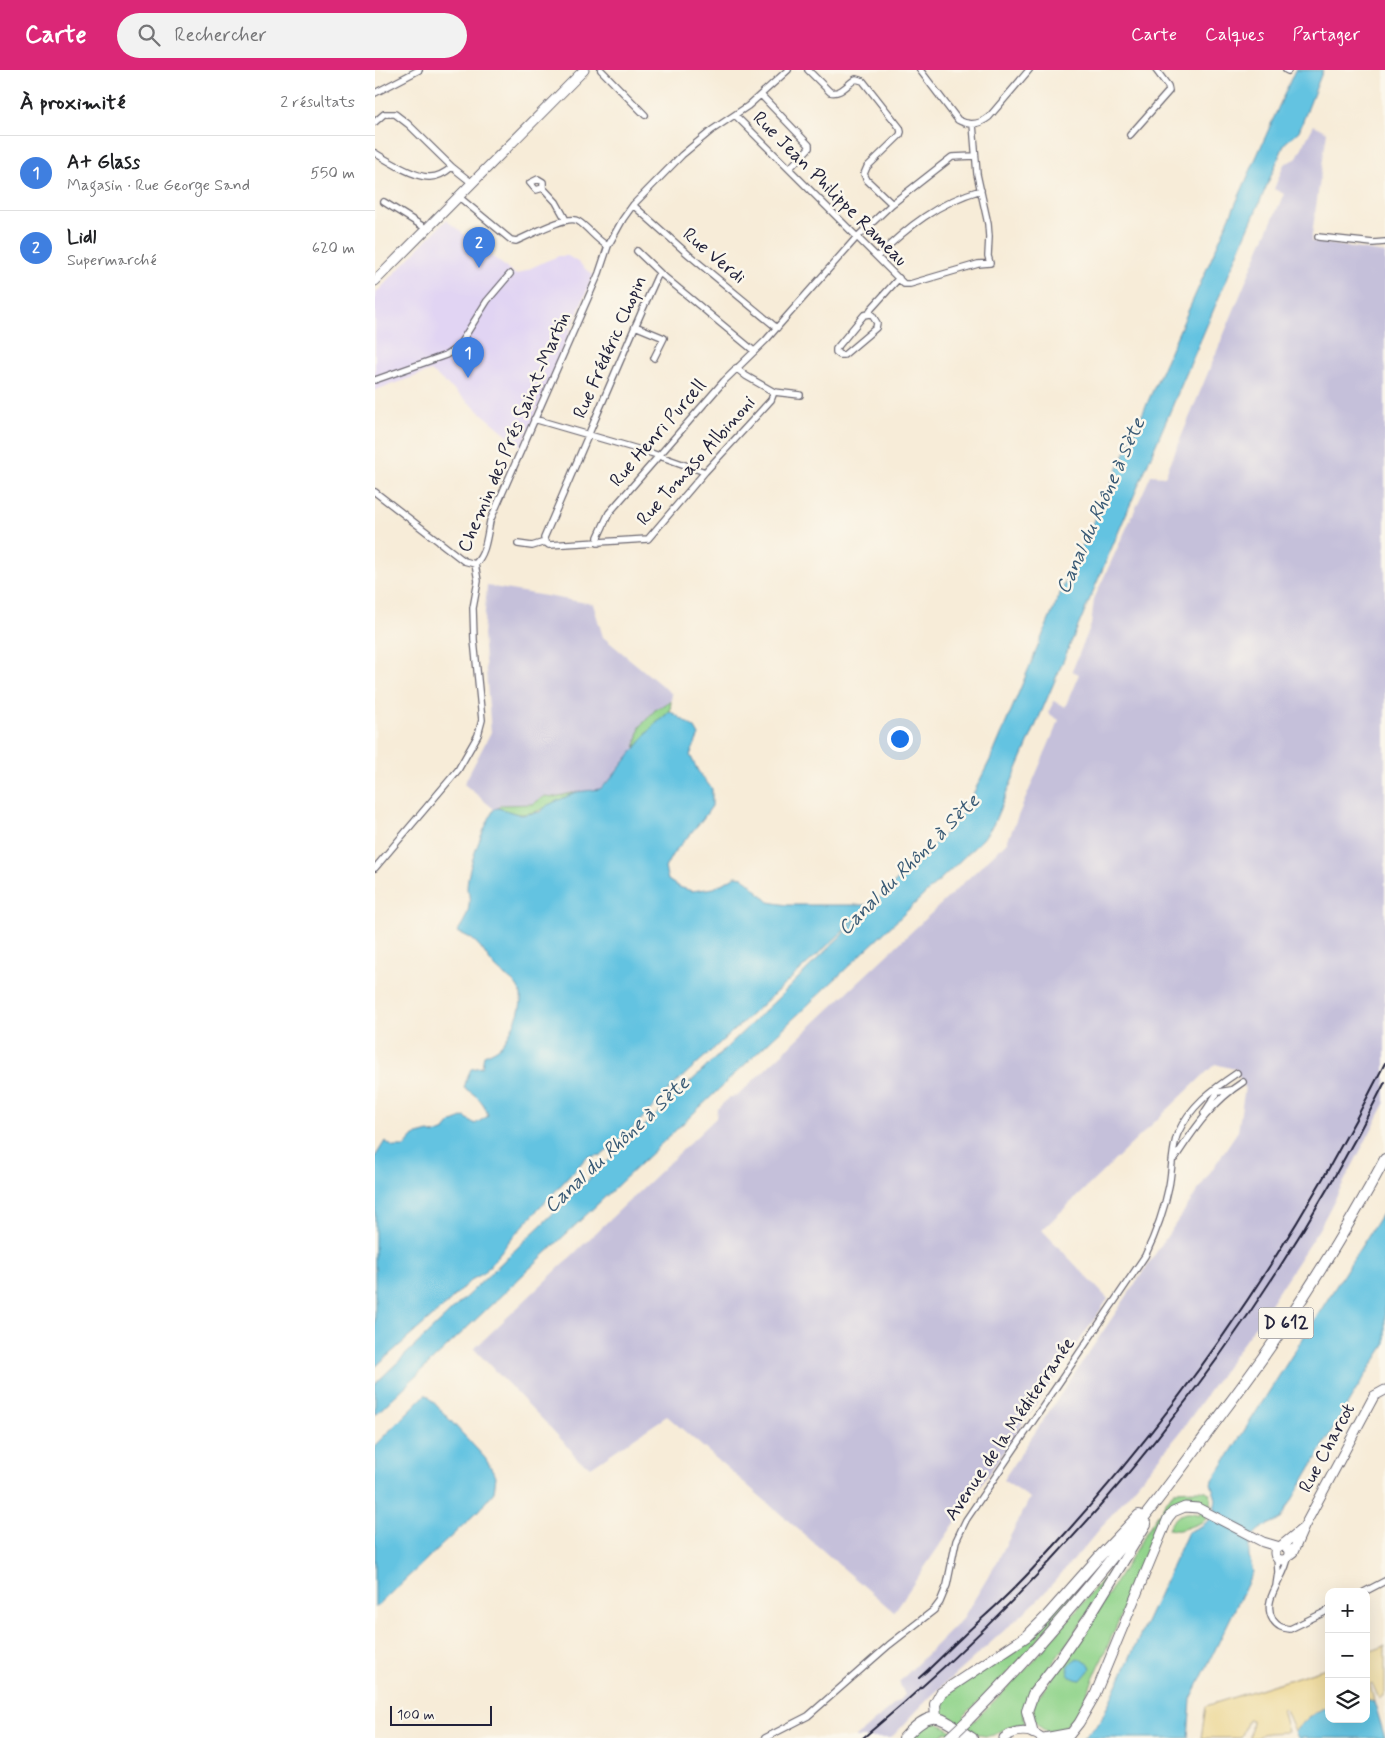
<!DOCTYPE html>
<html lang="fr">
<head>
<meta charset="utf-8">
<style>
  :root { --surface:#fff; --page:#f2f2f2; --text:#202124; --muted:#757577; --line:#e0e0e0; --accent:#db2777 }
  body { margin:0; font-family:Mynerve,sans-serif; background:var(--page); color:var(--text) }
  .controls { position:absolute; right:15px; bottom:15px; display:grid; overflow:hidden; border-radius:10px; box-shadow:0 5px 20px #0002 }
  .controls button { width:45px; height:45px; display:grid; place-items:center; padding:0; border:0; border-bottom:1px solid var(--line); background:var(--surface); color:var(--text); font:25px sans-serif }
  .scale { position:absolute; left:15px; bottom:12px; width:102px; box-sizing:border-box; padding-left:5px; border:2px solid #22223b; border-top:0; font-size:14px; line-height:18px; white-space:nowrap; color:#22223b; -webkit-text-stroke:4px #fbf7ec; paint-order:stroke }
  .you { position:absolute; left:524px; top:668px; width:18px; height:18px; margin:-12px; border:4px solid #fff; border-radius:50%; background:#1a73e8; box-shadow:0 0 0 8px #1a73e833 }
  .badge { display:grid; place-items:center; width:32px; height:32px; border-radius:50%; background:var(--accent); color:#fff; font-size:16px; font-weight:700 }
  .pin { position:absolute; translate:-50% -41px; filter:drop-shadow(0 1px 2px #0008) }
  .pin::after { content:''; position:absolute; top:26px; width:18px; height:15px; background:inherit; clip-path:polygon(0 0,100% 0,50% 100%) }
  .list { margin:0; padding:0; list-style:none }
  h2 { display:flex; justify-content:space-between; align-items:center; height:65px; margin:0; padding:0 20px; font-size:21px }
  h2 small { font-size:16px; font-weight:400; color:var(--muted) }
  .list li { display:grid; grid-template-columns:32px 1fr auto; gap:15px; align-items:center; box-sizing:border-box; height:75px; padding:0 20px; border-top:1px solid var(--line) }
  .list b { display:block; font-size:19px; white-space:nowrap }
  .list p { margin:0; font-size:16px; white-space:nowrap; color:var(--muted) }
  .list em { font-size:16px; font-style:normal; color:var(--muted) }
  .icon { flex:none; width:28px; height:28px; fill:none; stroke:currentColor; stroke-width:2; stroke-linecap:round; stroke-linejoin:round }
  .map { position:relative; flex:none; width:1010px; height:1668px; overflow:hidden }
  header { display:flex; align-items:center; gap:30px; box-sizing:border-box; height:70px; padding:0 25px; background:var(--accent); color:#fff }
  header strong { font-size:24px }
  nav { display:flex; gap:28px; margin-inline-start:auto; font-size:18px }
  .search { width:350px; height:45px; background:var(--page); display:flex; align-items:center; gap:12px; box-sizing:border-box; padding:0 18px; border-radius:28px; color:var(--muted); font-size:19px }
  main { display:flex }
  aside { flex:1; background:var(--surface) }
  .map>svg:first-child { display:block }
  .built { fill:#e1d4f3 }
  .industrial { fill:#c5c0da }
  .green { fill:#92d48c; stroke:#5a7b64 }
  .sand { fill:#eeda9e; stroke:#887e6c }
  .water { fill:#63c3e1; stroke:#42728e }
  .lines { fill:none; stroke-linecap:round; stroke-linejoin:round }
  .street-casing { stroke:#6d6972; stroke-width:8 }
  .secondary-casing { stroke:#6d6972; stroke-width:11 }
  .primary-casing { stroke:#6d6972; stroke-width:12 }
  .street { stroke:#fff; stroke-width:5.5 }
  .secondary { stroke:#fff; stroke-width:9 }
  .primary { stroke:#fff; stroke-width:10 }
  .rail { stroke:#22223b; stroke-width:2 }
  .primary-bridge-casing { stroke:#6d6972; stroke-width:12; stroke-linecap:butt }
  .primary-bridge { stroke:#fff; stroke-width:10 }
  .labels { text-anchor:middle; dominant-baseline:central; stroke-width:5; stroke-linejoin:round; paint-order:stroke }
  .shield { fill:#fbf7ec; stroke:#636270; stroke-width:1 }
  .shield-label { font-size:18px; font-weight:bold; fill:#22223b }
  .street-label { font-size:19px; fill:#22223b; stroke:#fbf7ec }
  .water-label { font-size:20px; font-style:italic; fill:#395a75; stroke:#fbf7ec }
</style>
</head>
<body>
<header>
<strong>Carte</strong>
<div class="search"><svg class="icon" aria-label="search" viewBox="0 0 24 24"><circle cx="10" cy="10" r="6"/><path d="M15 15l6 6"/></svg>Rechercher</div>
<nav><a>Carte</a><a>Calques</a><a>Partager</a></nav>
</header>
<main>
<aside>
<h2>À proximité<small>2 résultats</small></h2>
<ul class="list">
<li><span class="badge" style="background:#3f7fe0">1</span><div><b>A+ Glass</b><p>Magasin · Rue George Sand</p></div><em>550 m</em></li>
<li><span class="badge" style="background:#3f7fe0">2</span><div><b>Lidl</b><p>Supermarché</p></div><em>620 m</em></li>
</ul>
</aside>
<div class="map">
<svg width="1010" height="1668" viewBox="0 0 1010 1668">
  <rect width="100%" height="100%" fill="#fbf7ec"/>
  <filter id="ink" filterUnits="userSpaceOnUse"><feTurbulence type="fractalNoise" baseFrequency=".02" numOctaves="2"/><feDisplacementMap in="SourceGraphic" scale="10" xChannelSelector="R" yChannelSelector="G"/><feConvolveMatrix kernelMatrix="1 2 1 2 8 2 1 2 1" color-interpolation-filters="sRGB"/></filter>
  <filter id="wash" filterUnits="userSpaceOnUse"><feTurbulence type="fractalNoise" baseFrequency=".0096" numOctaves="4" result="noise"/><feDisplacementMap in="SourceGraphic" scale="20" xChannelSelector="R" yChannelSelector="G"/><feGaussianBlur stdDeviation="1.12" result="paint"/><feColorMatrix in="noise" values="0 0 0 0 0 0 0 0 0 0 0 0 0 0 0 0 0 1.4 0 .05"/><feComposite in="paint" operator="in"/></filter>
  <g filter="url(#wash)">
    <rect width="100%" height="100%" fill="#f7ecd8"/>
    <!-- built -->
    <path class="built" d="M71 150 141 205 171 191 184 186H193L204 193 218 206 147 377 56 301 0 320V224Z"/>
    <!-- industrial -->
    <path class="industrial" d="M939 55 952 62 936 171 1010 183V1034L944 1159 887 1246 804 1364 708 1479 662 1531 555 1627 516 1668H480L530 1625 524 1612 588 1548 621 1494 655 1428 628 1410 863 1061 870 1017 860 999 840 994 667 1160 733 1229 519 1542 292 1346 216 1397 202 1389 196 1380 171 1353 99 1279 341 1048 342 1039 354 1028 363 1025 632 772 684 650 673 643 679 631 690 637 704 604 697 601 716 555 719 529 776 405 790 406 886 175 909 124 899 119 909 94 921 89Z
      M112 516 218 534 228 567 297 624 296 631 280 640 265 657 260 679 235 710 225 719 179 727 170 726 158 734 126 735 123 738 119 739 89 714 116 662 108 565Z"/>
    <!-- green -->
    <path class="green" d="M296 631 295 641 278 656 260 679 265 657 280 640Z
      M202 722C187 729 162 745 146 744 139 744 130 740 123 738L126 735 158 734 170 726 179 727Z
      M819 1420C823 1420 828 1420 831 1421 841 1426 835 1444 830 1450 827 1453 809 1459 804 1460 801 1461 796 1459 793 1459 799 1446 810 1439 824 1445L828 1436C814 1430 801 1433 790 1444L707 1635C699 1648 692 1659 676 1663 661 1658 654 1645 661 1630L703 1574 775 1456 799 1421Z
      M743 1474 649 1586 589 1646 597 1653 657 1593 740 1494 743 1496 697 1567 651 1629 648 1644 650 1654C632 1653 628 1664 614 1666 600 1667 591 1657 579 1650 576 1648 569 1646 566 1643 561 1639 566 1630 569 1626L648 1573 704 1513Z
      M560 1652 571 1657 586 1668H581L571 1662 564 1668H535L549 1655Z"/>
    <!-- sand -->
    <path class="sand" d="M1010 1576V1624L1004 1629 997 1613 995 1614 999 1631 991 1630V1583Z
      M954 1597V1636C940 1641 930 1650 920 1661L910 1638 907 1639 913 1662 893 1663 881 1668H875L877 1650H873L866 1668H826L831 1636Z"/>
    <!-- water -->
    <path class="water" d="M920 0H948L924 61 910 73 618 755 608 769 0 1345V1314L399 932 496 836 304 1010 258 1058 227 1085 212 1087 135 1170 109 1203 96 1210 75 1231 0 1297V1087L10 1071 18 1077H29L39 1066 54 1062 60 1064 70 1060 77 1052 90 1047 100 1054 113 1046C110 1032 101 1025 89 1018L92 1008 96 999 107 997 109 985C114 983 119 981 123 978 133 971 151 934 145 922 140 910 130 907 121 898 106 881 106 870 82 862 90 851 96 839 94 825 93 820 92 822 92 818 93 794 108 760 119 739L123 738 146 745 165 742 173 735 202 722 225 719 235 710 278 656 295 641 320 658 324 665 315 685 323 701 337 719V736L327 750 297 785 290 798 293 810 304 817 317 821 339 818 361 806 368 807 394 832 412 835H497L572 761 592 736 618 684 684 526 755 372Z
      M1010 1139V1275L978 1325 906 1449C888 1457 872 1461 874 1486 875 1491 877 1496 878 1502L816 1629 813 1668H708L726 1650 813 1462 828 1455 838 1447 841 1429 836 1413Z
      M51 1324 110 1388 121 1406 119 1422 102 1442 0 1538V1375Z
      M703 1588 714 1594 716 1598 706 1610C689 1609 689 1594 703 1588Z
      M991 1630 999 1631 1010 1668H923L920 1661C930 1650 940 1641 954 1636V1649H991Z"/>
  </g>
  <g filter="url(#ink)">
    <g class="lines">
      <defs>
        <path id="street" d="M226 0 270 45
          M433 0 455 22C466 25 472 14 481 9L488 11 525 58 526 62 525 65 492 97 489 104 492 110 517 134
          M545 0 583 50C594 56 604 55 614 47L654 0
          M911 0 913 1
          M0 23 44 0
          M386 25 434 75V78L414 99
          M360 45 529 214H535L603 194 615 193 613 186 614 167 613 154 602 104 598 54
          M0 52 9 44H20L33 54 77 97 97 113
          M755 65 794 21 793 16 781 0
          M0 83C13 91 40 108 55 107 64 107 71 102 77 97
          M168 118 161 120 155 113 163 109 168 112V118L181 132 191 150
          M84 127 136 170 141 171C154 166 192 144 203 151 214 158 221 170 233 176
          M9 132 52 159
          M258 135 314 185 402 258
          M943 167 998 173 1010 172
          M262 181 285 203 379 281
          M502 187C532 157 564 132 606 120
          M285 203 282 207C243 294 207 381 169 468L170 472 174 475 273 469 330 402 396 330 399 322 371 306 361 298
          M494 244 497 245 502 253 501 258 469 285H465L461 282V279L489 245 494 244 496 239 524 208
          M260 256 289 268 279 288
          M0 310 71 285 83 277 112 231 135 204
          M399 322 425 325
          M159 349 276 383 330 402
          M0 422 89 491 100 494
          M223 473V467L234 443 255 419 349 311 391 270 481 168 517 134 577 87 600 86
          M143 474 157 476 170 472
          M0 798 83 700 103 665 107 650 99 570 98 538 103 511 100 494C111 484 112 465 115 451L224 203 233 176 248 149 258 135 307 85 337 60 373 36 413 0
          M829 1043 843 1022 856 1020
          M800 1088C819 1059 838 1031 868 1012
          M913 1487C911 1508 885 1529 898 1550 903 1557 907 1558 915 1559L954 1540
          M901 1516 903 1502 902 1487
          M989 1522 1010 1511
          M390 1668 433 1646 514 1575 559 1540 565 1532 572 1515 581 1471 591 1450 770 1186C781 1163 789 1141 794 1116 797 1102 797 1075 803 1063 815 1036 838 1019 862 1003"/>
        <path id="secondary" d="M0 211 209 0
          M906 1476 927 1459
          M900 1483a7 7 0 1 1 14 0a7 7 0 1 1-14 0Z
          M914 1485 918 1482 929 1457 999 1326 1010 1320
          M629 1668C641 1659 655 1659 667 1668
          M669 1668 696 1663
          M692 1668 704 1653 719 1627 793 1448 798 1442 810 1437 823 1438 888 1472 905 1477"/>
        <path id="primary" d="M561 1648 560 1634 566 1623 652 1566 671 1547 724 1487 764 1445
          M592 1651C676 1567 750 1475 820 1380 848 1341 878 1303 904 1264 942 1207 978 1149 1010 1089
          M658 1663 652 1641 658 1624 685 1589 714 1547 771 1454
          M529 1668C560 1635 565 1648 597 1668"/>
      </defs>
      <!-- street casing -->
      <use href="#street" class="street-casing"/>
      <!-- secondary casing -->
      <use href="#secondary" class="secondary-casing"/>
      <!-- primary casing -->
      <use href="#primary" class="primary-casing"/>
      <!-- street -->
      <use href="#street" class="street"/>
      <!-- secondary -->
      <use href="#secondary" class="secondary"/>
      <!-- primary -->
      <use href="#primary" class="primary"/>
      <!-- rail -->
      <path class="rail" d="M544 1608C559 1595 572 1581 586 1568 600 1554 615 1542 629 1528 650 1508 669 1487 688 1466 817 1324 924 1165 1010 993
        M488 1668C705 1487 884 1264 1010 1012"/>
      <defs>
        <path id="primary-bridge" d="M574 1668 592 1651"/>
      </defs>
      <!-- primary-bridge casing -->
      <use href="#primary-bridge" class="primary-bridge-casing"/>
      <!-- primary-bridge -->
      <use href="#primary-bridge" class="primary-bridge"/>
    </g>
  </g>
  <g class="labels">
    <!-- shield labels -->
    <rect class="shield" x="883.5" y="1237.5" width="55" height="31" rx="4"/>
    <g class="shield-label">
      <text x="911" y="1253">D 612</text>
    </g>
    <!-- street labels -->
    <g class="street-label">
      <text transform="translate(455 119) rotate(45)">Rue Jean Philippe Rameau</text>
      <text transform="translate(339 186) rotate(40)">Rue Verdi</text>
      <text transform="translate(235 277) rotate(-66)">Rue Frédéric Chopin</text>
      <text transform="translate(139 362) rotate(-67)">Chemin des Prés Saint-Martin</text>
      <text transform="translate(283 363) rotate(-49)">Rue Henri Purcell</text>
      <text transform="translate(321 391) rotate(-48)">Rue Tomaso Albinoni</text>
      <text transform="translate(635 1359) rotate(-56)">Avenue de la Méditerranée</text>
      <text transform="translate(952 1378) rotate(-62)">Rue Charcot</text>
    </g>
    <!-- water labels -->
    <g class="water-label">
      <text transform="translate(726 436) rotate(-66)">Canal du Rhône à Sète</text>
      <text transform="translate(534 795) rotate(-45)">Canal du Rhône à Sète</text>
      <text transform="translate(242 1075) rotate(-43)">Canal du Rhône à Sète</text>
    </g>
  </g>
</svg>
<div class="controls">
<button>+</button>
<button>−</button>
<button><svg class="icon" aria-label="layers" viewBox="0 0 24 24"><path d="M12 4l9 5-9 5-9-5zM3 14l9 5 9-5"/></svg></button>
</div>
<div class="scale">100 m</div>
<div class="you"></div>
<div class="pin badge" style="left:93px;top:308px;background:#3f7fe0">1</div>
<div class="pin badge" style="left:104px;top:198px;background:#3f7fe0">2</div>
</div>
</main>
</body>
</html>
